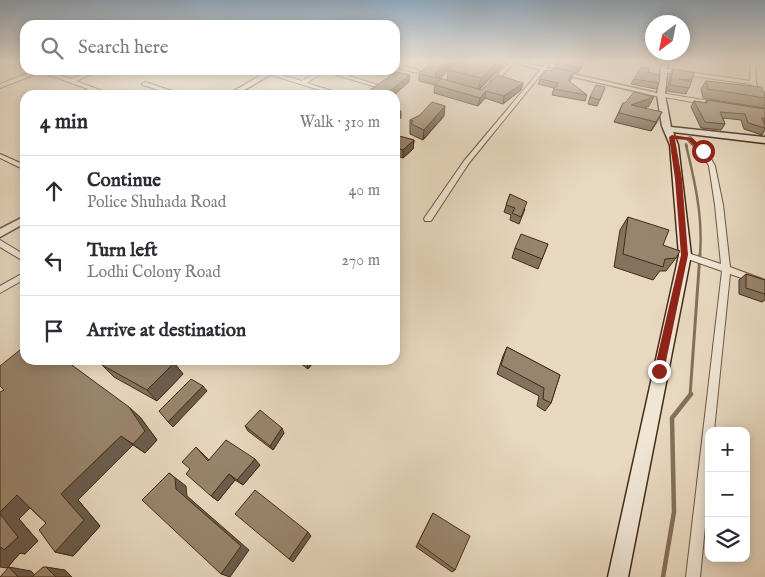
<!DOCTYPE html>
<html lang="en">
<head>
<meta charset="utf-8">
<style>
  :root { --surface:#fff; --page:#f2f2f3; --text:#2b2b33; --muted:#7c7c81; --line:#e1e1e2 }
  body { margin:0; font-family:"IM FELL English",serif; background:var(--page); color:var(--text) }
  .controls { position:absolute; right:15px; bottom:15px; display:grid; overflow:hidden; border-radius:10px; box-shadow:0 2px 12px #0003 }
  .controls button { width:45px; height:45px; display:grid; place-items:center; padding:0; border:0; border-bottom:1px solid var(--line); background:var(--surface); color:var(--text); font:25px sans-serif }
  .compass { position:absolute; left:645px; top:15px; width:45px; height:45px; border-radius:50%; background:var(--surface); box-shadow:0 2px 12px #0003; rotate:212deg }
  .stop { position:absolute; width:15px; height:15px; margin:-11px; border:4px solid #8f2418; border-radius:50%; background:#fff }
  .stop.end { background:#8f2418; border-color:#fff; box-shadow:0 1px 5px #0008 }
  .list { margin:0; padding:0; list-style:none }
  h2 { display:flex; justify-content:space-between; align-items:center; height:65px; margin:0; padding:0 20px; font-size:21px }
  h2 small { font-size:16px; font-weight:400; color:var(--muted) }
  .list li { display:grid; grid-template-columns:32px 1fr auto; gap:15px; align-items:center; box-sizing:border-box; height:70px; padding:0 20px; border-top:1px solid var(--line) }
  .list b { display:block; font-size:19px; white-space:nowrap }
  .list p { margin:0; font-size:16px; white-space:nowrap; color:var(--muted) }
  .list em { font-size:16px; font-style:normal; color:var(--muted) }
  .icon { flex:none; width:28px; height:28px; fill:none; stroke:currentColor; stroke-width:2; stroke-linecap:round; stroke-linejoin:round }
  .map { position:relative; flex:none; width:765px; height:577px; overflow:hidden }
  .search { position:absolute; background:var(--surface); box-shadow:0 2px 12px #0003; left:20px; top:20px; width:380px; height:55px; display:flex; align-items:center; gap:12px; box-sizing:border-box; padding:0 18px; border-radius:15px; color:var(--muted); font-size:19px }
  .panel { position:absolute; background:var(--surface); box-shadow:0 2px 12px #0003; left:20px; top:90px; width:380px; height:275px; border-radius:15px }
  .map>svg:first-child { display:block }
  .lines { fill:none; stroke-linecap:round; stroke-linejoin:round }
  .stream-far3 { stroke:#857059; stroke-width:2 }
  .stream-far2 { stroke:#857059; stroke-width:2.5 }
  .stream-far1 { stroke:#857059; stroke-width:3 }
  .stream { stroke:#857059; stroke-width:4.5 }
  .minor-casing { stroke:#6d5740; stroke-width:2 }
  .tertiary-casing { stroke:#6d5740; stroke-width:3 }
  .secondary-casing { stroke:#442c16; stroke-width:3 }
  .minor { fill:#f0e6d6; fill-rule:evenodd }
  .tertiary { fill:#f0e6d6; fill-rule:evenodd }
  .secondary { fill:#f0e6d6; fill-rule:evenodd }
  .wall { fill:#84725f; stroke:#442c16; fill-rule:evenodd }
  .shaded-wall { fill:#6b5d4d; stroke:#442c16 }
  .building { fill:#99856e; stroke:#442c16 }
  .route { fill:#8f2418 }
</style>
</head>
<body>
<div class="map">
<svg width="765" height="577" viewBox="0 0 765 577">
  <rect width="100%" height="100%" fill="#e8d8c0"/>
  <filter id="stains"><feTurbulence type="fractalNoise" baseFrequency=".004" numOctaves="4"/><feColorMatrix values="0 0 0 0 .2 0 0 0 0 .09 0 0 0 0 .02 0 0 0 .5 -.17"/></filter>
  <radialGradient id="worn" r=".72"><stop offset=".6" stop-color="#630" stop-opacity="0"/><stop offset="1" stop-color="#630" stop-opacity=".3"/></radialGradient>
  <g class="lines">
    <!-- stream-far3 -->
    <path class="stream-far3" d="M686 144 687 146"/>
    <!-- stream-far2 -->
    <path class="stream-far2" d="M686 145C695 182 703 217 700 255"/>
    <!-- stream-far1 -->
    <path class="stream-far1" d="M690 396 700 254"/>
    <!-- stream -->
    <path class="stream" d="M663 577 674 512 672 418 691 394"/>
    <defs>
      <path id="minor" d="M460 62H465L443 82 447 85V87H443L438 83V81Z
        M510 62H515L494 84H490V82Z
        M547 62H551L469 163 431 221H425L424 219 425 217 464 161Z
        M751 62H755L756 83 765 100V107L762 105 751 84 663 72 660 70 663 68 750 81Z
        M395 64 419 70 420 71 417 73 395 67Z
        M36 70H45L71 79 94 70H101L76 81 113 95H105L93 91 84 95H76L88 89 41 72 0 88V84Z
        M247 70H255L267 74 269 71 302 81 320 70H330L381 86 376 87 324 71 307 83 345 95H336L268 74 266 77Z
        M145 82 181 94 182 95H174L143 85 142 84Z
        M239 88 255 94 256 95H248L237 91V89Z
        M661 93 715 102 718 104 715 106 659 96V94Z
        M690 137 709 155 715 166 723 205 730 267 765 280V286L730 274 714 431H709V487L700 577H686L722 271 682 257 681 255 685 252 721 264 715 205 709 166 704 157 687 139Z
        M0 154 25 165V170L0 158Z
        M0 240 25 255V262L0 247Z
        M25 272V279L0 293V286Z"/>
      <path id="tertiary" d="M510 62H520L665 95 661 97Z
        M270 70H278L236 95H227Z
        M25 216V223L0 237V229Z"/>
      <path id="secondary" d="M662 62H668L665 95 671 127 765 137V143L673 132 678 145 691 255 628 577H608L679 255 670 145 662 126 657 95Z"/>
    </defs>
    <!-- minor casing -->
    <use href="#minor" class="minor-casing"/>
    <!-- tertiary casing -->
    <use href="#tertiary" class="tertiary-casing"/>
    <!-- secondary casing -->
    <use href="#secondary" class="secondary-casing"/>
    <!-- minor -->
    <use href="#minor" class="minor"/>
    <!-- tertiary -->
    <use href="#tertiary" class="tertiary"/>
    <!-- secondary -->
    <use href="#secondary" class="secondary"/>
  </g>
  <!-- wall -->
  <path class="wall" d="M432 62 505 64 479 90H481L523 83 521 90 503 104 485 98 478 106 434 93 435 85 419 81V74ZM448 70 447 81 439 78Z
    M557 62 582 68 577 73 555 68Z
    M673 69 692 80 686 94 667 91 670 75Z
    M648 72 659 83 656 89 631 84 634 79Z
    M572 78 569 82 587 95 585 101 552 95 554 88 538 84 540 79Z
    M706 81 765 93V105L763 108 703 98 701 89Z
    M605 87 597 106 588 104 590 97Z
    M707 100 765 109V130L762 135 744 129 741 120 723 118 725 124 721 130 701 128 691 107 694 101 705 103Z
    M623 103 649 106 644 108 657 122 651 131 614 122Z
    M444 116 423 140 410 134V120Z
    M395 135 414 140 413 149 403 158 395 155Z
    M510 194 525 209 519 224 510 220 511 215 504 212Z
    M628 217 663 245 676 258 666 271H660L653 280 614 267 620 230Z
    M548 244 538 269 512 258 515 248Z
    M746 274 765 280V300L762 302 739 294V280Z
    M507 347 560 375 551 403 545 411 537 406 539 396 497 374 503 356Z
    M296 360H315L308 369Z
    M174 363 183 374 157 401 114 377 102 365Z
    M0 392 140 417 157 440 145 453 133 445 78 500 100 526 73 556 55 552 46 523 30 508 19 519 38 541 25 554 20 553 7 568Z
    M245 426 284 433 273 450 248 431Z
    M196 447 209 460 260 465 243 485 235 480 218 501 211 496 190 469Z
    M433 513 455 570 452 572 416 547Z"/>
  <!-- shaded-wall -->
  <path class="shaded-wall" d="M450 62H457L438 78H435V74Z
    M498 62H506L505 64 478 90 481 78Z
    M583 63 582 68 577 73 579 68Z
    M574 72 572 78 566 86 568 80Z
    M410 75 409 82 394 95H385Z
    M523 83 521 90 503 104 504 96Z
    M486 91 485 98 478 106 480 98Z
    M654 97 649 106 627 114 631 105Z
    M445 106 444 116 423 140 424 130Z
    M401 111V118L395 124V117Z
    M662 112 657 122 651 131 656 122Z
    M414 140 413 149 403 158V150Z
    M306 360H315L308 369Z
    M174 363 183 374 157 401 147 390Z
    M203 386 207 391 173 427 168 422Z
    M129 407 140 417 157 440 145 453 133 444Z
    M282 428 284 433 273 450 270 446Z
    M121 436 133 445 78 500 100 526 73 556 55 552 61 494Z
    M255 459 260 465 243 485 237 480Z
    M169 473 186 486 187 496 249 550 230 577 221 574 176 489Z
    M229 474 235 480 218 501 211 496Z
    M17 495 36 502 19 519 38 541 25 554 20 553 7 568 0 567V549L1 547 0 512Z
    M308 532 311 536 293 562 289 559Z
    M9 567 31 571 37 577H18Z
    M46 567 65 570 72 577H56Z"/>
  <!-- building -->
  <path class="building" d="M432 62H450L435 74 436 77 481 90 498 75 523 83 504 96 486 91 480 98 435 85 441 79 419 74Z
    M457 62H498L481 78 448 70Z
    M557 62H578L583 63 579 68 556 63Z
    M641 67 649 69 648 72 660 75 659 83 634 79Z
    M553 68 574 72 568 80 587 95 554 89 558 83 540 79 546 70 551 71Z
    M673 69 694 73 692 80 679 79 691 82 689 88 670 85Z
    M396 72 410 75 385 95H372L366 93Z
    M706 81 761 87 765 93V98L708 89Z
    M596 85 605 87 600 100 590 97Z
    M634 92 654 97 631 105 662 112 656 122 619 113 623 103H625Z
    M707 100 765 109V118H762L765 125V128L748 123 745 114 720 112 725 124 705 122 694 101 707 103Z
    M432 102 445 106 424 130 411 124 413 121 410 120 420 115Z
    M395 109 401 111 395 117Z
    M395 135 414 140 403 150 395 147Z
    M510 194 527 202 521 217 512 213 515 208 506 205Z
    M628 217 669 230 663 245 680 251 676 258 665 259 663 267 623 254Z
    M521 234 548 244 542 259 515 248Z
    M746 274 765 280V294L746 288Z
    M25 346V360H65L129 407 145 431 133 444 121 436 61 494 84 520 55 552 39 530 46 523 17 495 0 512V392L4 390 0 386V366Z
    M507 347 560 375 551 403 543 399 544 388 501 365Z
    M97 360H171L174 363 147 390 102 365Z
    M191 379 203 386 168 422 159 411Z
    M260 410 282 428 270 446 245 426Z
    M226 440 255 459 237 480 229 474 211 496 186 474 190 469 182 462 196 447 208 461Z
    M169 473 175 478 176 489 241 546 221 574 142 500Z
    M255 490 308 532 289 559 235 514Z
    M433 513 470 536 455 570 418 543Z
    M0 514 18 537 4 550 1 547 0 549Z
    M9 567 18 577H0Z
    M43 567H46L56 577H32Z"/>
  <!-- sky -->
  <linearGradient id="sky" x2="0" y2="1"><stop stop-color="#91abc1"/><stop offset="0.43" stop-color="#f5ede3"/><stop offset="1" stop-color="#f5ede3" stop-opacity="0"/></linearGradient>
  <rect width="765" height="143" fill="url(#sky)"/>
  <!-- route -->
  <path class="route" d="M672 135 692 138 706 151 701 153 688 140 675 139 682 179 688 255 664 371 659 375 654 371 681 255 675 179 669 137Z"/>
  <rect width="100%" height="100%" filter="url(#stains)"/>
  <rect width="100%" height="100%" fill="url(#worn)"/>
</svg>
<div class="controls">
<button>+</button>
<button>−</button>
<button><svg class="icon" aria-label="layers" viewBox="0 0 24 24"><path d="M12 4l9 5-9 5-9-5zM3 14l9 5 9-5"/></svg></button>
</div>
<svg class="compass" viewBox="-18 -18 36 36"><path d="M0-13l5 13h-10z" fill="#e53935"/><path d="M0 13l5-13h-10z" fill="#7c7c81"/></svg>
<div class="stop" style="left:703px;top:151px"></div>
<div class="stop end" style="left:659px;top:371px"></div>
<div class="search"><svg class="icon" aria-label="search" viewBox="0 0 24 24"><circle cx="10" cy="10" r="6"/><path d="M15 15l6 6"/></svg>Search here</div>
<section class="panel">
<h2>4 min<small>Walk · 310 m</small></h2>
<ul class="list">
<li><svg class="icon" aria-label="ahead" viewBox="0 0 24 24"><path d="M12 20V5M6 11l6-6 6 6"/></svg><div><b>Continue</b><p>Police Shuhada Road</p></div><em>40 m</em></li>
<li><svg class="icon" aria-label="left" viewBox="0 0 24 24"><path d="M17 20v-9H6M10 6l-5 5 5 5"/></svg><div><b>Turn left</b><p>Lodhi Colony Road</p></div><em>270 m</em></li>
<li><svg class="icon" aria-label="arrive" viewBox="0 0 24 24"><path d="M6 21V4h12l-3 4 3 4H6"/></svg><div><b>Arrive at destination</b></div></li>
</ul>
</section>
</div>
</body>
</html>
